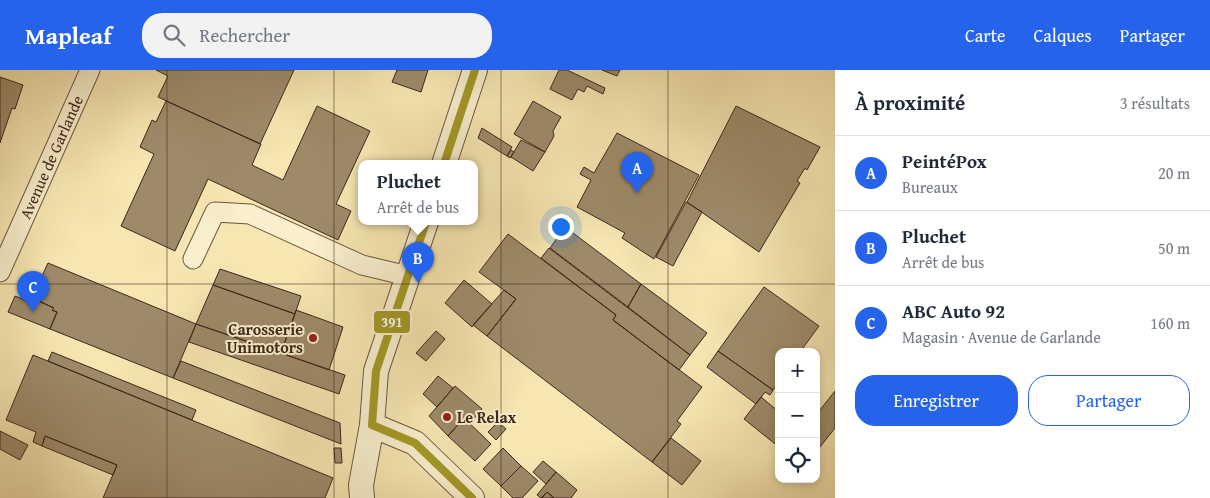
<!DOCTYPE html>
<html lang="fr">
<head>
<meta charset="utf-8">
<style>
  :root { --surface:#fff; --page:#f2f2f3; --text:#1f2937; --muted:#747a83; --line:#e0e1e3; --accent:#2563eb }
  body { margin:0; font-family:"Gentium Book Plus",serif; background:var(--page); color:var(--text) }
  .controls { position:absolute; right:15px; bottom:15px; display:grid; overflow:hidden; border-radius:10px; box-shadow:0 2px 8px #0003 }
  .controls button { width:45px; height:45px; display:grid; place-items:center; padding:0; border:0; border-bottom:1px solid var(--line); background:var(--surface); color:var(--text); font:25px sans-serif }
  .you { position:absolute; left:560px; top:156px; width:18px; height:18px; margin:-12px; border:4px solid #fff; border-radius:50%; background:#1a73e8; box-shadow:0 0 0 8px #1a73e833 }
  .badge { display:grid; place-items:center; width:32px; height:32px; border-radius:50%; background:var(--accent); color:#fff; font-size:16px; font-weight:700 }
  .pin { position:absolute; translate:-50% -41px; filter:drop-shadow(0 1px 2px #0008) }
  .pin::after { content:''; position:absolute; top:26px; width:18px; height:15px; background:inherit; clip-path:polygon(0 0,100% 0,50% 100%) }
  .popup { position:absolute; left:358px; top:90px; width:120px; height:65px; box-sizing:border-box; display:grid; place-content:center; border-radius:10px; background:var(--surface); filter:drop-shadow(0 1px 4px #0005); font-size:16px; white-space:nowrap; color:var(--muted) }
  .popup b { font-size:19px; color:var(--text) }
  .popup::after { content:''; position:absolute; left:50%; top:100%; margin-left:-10px; border:10px solid transparent; border-top-color:var(--surface) }
  .list { margin:0; padding:0; list-style:none }
  h2 { display:flex; justify-content:space-between; align-items:center; height:65px; margin:0; padding:0 20px; font-size:21px }
  h2 small { font-size:16px; font-weight:400; color:var(--muted) }
  .list li { display:grid; grid-template-columns:32px 1fr auto; gap:15px; align-items:center; box-sizing:border-box; height:75px; padding:0 20px; border-top:1px solid var(--line) }
  .list b { display:block; font-size:19px; white-space:nowrap }
  .list p { margin:0; font-size:16px; white-space:nowrap; color:var(--muted) }
  .list em { font-size:16px; font-style:normal; color:var(--muted) }
  .actions { display:flex; gap:10px; padding:15px 20px }
  .actions a { flex:1; padding:11px 0; border:1px solid var(--accent); border-radius:20px; text-align:center; font-size:18px; color:var(--accent) }
  .actions .main { background:var(--accent); color:#fff }
  .icon { flex:none; width:28px; height:28px; fill:none; stroke:currentColor; stroke-width:2; stroke-linecap:round; stroke-linejoin:round }
  .map { position:relative; flex:none; width:835px; height:428px; overflow:hidden }
  header { display:flex; align-items:center; gap:30px; box-sizing:border-box; height:70px; padding:0 25px; background:var(--accent); color:#fff }
  header strong { font-size:24px }
  nav { display:flex; gap:28px; margin-inline-start:auto; font-size:18px }
  .search { width:350px; height:45px; background:var(--page); display:flex; align-items:center; gap:12px; box-sizing:border-box; padding:0 18px; border-radius:20px; color:var(--muted); font-size:19px }
  main { display:flex }
  aside { flex:1; background:var(--surface) }
  .map>svg:first-child { display:block }
  .building { fill:#9d8a69; stroke:#3d271a }
  .lines { fill:none; stroke-linecap:round; stroke-linejoin:round }
  .minor-casing { stroke:#6b5740; stroke-width:21 }
  .tertiary-casing { stroke:#6b5740; stroke-width:26 }
  .minor { stroke:#f9efcd; stroke-width:19 }
  .tertiary { stroke:#f9efcd; stroke-width:24 }
  .bus-1-casing { stroke:#f9efcd; stroke-width:11 }
  .bus-1 { stroke:#a29826; stroke-width:8 }
  .grid { fill:none; stroke:#3d271a; stroke-width:1; stroke-opacity:0.55 }
  .poi-dot { fill:#8f2418; stroke:#f9efcd; stroke-width:2 }
  .labels { text-anchor:middle; dominant-baseline:central; stroke-width:4; stroke-linejoin:round; paint-order:stroke }
  .street-label { font-size:16px; fill:#3d271a; stroke:#f9efcd }
  .poi-label { font-size:16px; font-weight:bold; fill:#3d271a; stroke:#f9efcd; text-anchor:end }
  .line-badge { stroke:#f9efcd; stroke-width:2 }
  .badge-label { font-size:14px; text-anchor:middle; font-weight:bold; fill:#fff }
</style>
</head>
<body>
<header>
<strong>Mapleaf</strong>
<div class="search"><svg class="icon" aria-label="search" viewBox="0 0 24 24"><circle cx="10" cy="10" r="6"/><path d="M15 15l6 6"/></svg>Rechercher</div>
<nav><a>Carte</a><a>Calques</a><a>Partager</a></nav>
</header>
<main>
<div class="map">
<svg width="835" height="428" viewBox="0 0 835 428">
  <rect width="100%" height="100%" fill="#f6e6b2"/>
  <filter id="stains"><feTurbulence type="fractalNoise" baseFrequency=".004" numOctaves="4"/><feColorMatrix values="0 0 0 0 .2 0 0 0 0 .09 0 0 0 0 .02 0 0 0 .5 -.17"/></filter>
  <radialGradient id="worn" r=".72"><stop offset=".6" stop-color="#630" stop-opacity="0"/><stop offset="1" stop-color="#630" stop-opacity=".3"/></radialGradient>
  <!-- building -->
  <path class="building" d="M156 0H294L260 74 158 27 168 6Z
    M397 0H428L421 22 392 12Z
    M559 0H567L605 18 603 24 587 16 584 22 578 19 572 30 550 19Z
    M602 0H620L617 6Z
    M0 7 23 15 15 39 12 38 0 73Z
    M166 31 261 74 252 95 283 110 317 36 370 61 336 134 351 141 338 170 208 109 175 181 121 156 154 84 140 77 152 50 156 52Z
    M533 31 561 47 553 61 554 66 545 82 514 64Z
    M736 36 820 77 807 100 805 98 797 111 800 113 759 182 687 132Z
    M482 58 512 77 507 86 478 68Z
    M617 63 699 105 654 189 622 168 625 163 577 137 591 110 580 104 584 97 594 103Z
    M521 70 545 82 533 101 511 87Z
    M511 80 514 82 510 88 507 86Z
    M686 132 702 142 673 196 656 187Z
    M565 157 641 214 628 237 550 178Z
    M508 164 616 245 613 250 702 317 677 351 681 354 652 392 487 266 516 229 479 202Z
    M549 178 690 285 679 300 613 250 616 245 541 188Z
    M48 193 196 254 173 308 50 259 57 242 52 240 54 238 32 228Z
    M220 199 301 226 295 244 213 215Z
    M464 210 492 234 472 257 445 233Z
    M641 214 707 263 690 285 628 237Z
    M213 215 295 244 281 283 196 254Z
    M764 217 819 256 800 282H779V312L773 320 718 281Z
    M504 220 516 229 487 266 473 255Z
    M15 226 30 232 32 228 54 238 52 240 57 242 50 259 8 242Z
    M296 240 343 257 329 300 281 283Z
    M196 254 345 305 339 324 189 272Z
    M436 261 445 269 426 291 416 283Z
    M718 281 773 320 770 325 765 322 756 334 707 297Z
    M52 282 196 340 192 350 48 291Z
    M33 285 333 408 325 428H103L117 395 45 366 42 376 33 372 36 362 6 350Z
    M181 291 340 353 341 374 173 308Z
    M438 306 453 318 437 337 423 324Z
    M455 316 482 339 470 353 464 348 448 366 429 346Z
    M835 321V358L816 382V345Z
    M761 327 779 342V377L744 349Z
    M464 348 491 374 475 391 448 366Z
    M498 352 506 359 496 370 488 362Z
    M0 361 28 375 20 390 0 379Z
    M45 366 117 395 113 405 42 376Z
    M671 368 701 391 682 415 652 392Z
    M334 378H341L342 393H335Z
    M503 378 521 396 501 416 483 399Z
    M543 391 556 402 546 414 533 402Z
    M521 396 538 411 522 428H513L501 416Z
    M556 402 577 420 571 428H554L547 422 541 428 537 425Z
    M547 422 554 428H542Z"/>
  <g class="lines">
    <defs>
      <path id="minor" d="M193 189 215 142 250 144 362 195 408 206
        M0 202 90 0"/>
      <path id="tertiary" d="M444 94 475 0
        M372 355 415 373 472 428
        M362 428 361 415 372 355 376 301 426 152"/>
    </defs>
    <!-- minor casing -->
    <use href="#minor" class="minor-casing"/>
    <!-- tertiary casing -->
    <use href="#tertiary" class="tertiary-casing"/>
    <!-- minor -->
    <use href="#minor" class="minor"/>
    <!-- tertiary -->
    <use href="#tertiary" class="tertiary"/>
    <defs>
      <path id="bus-1" d="M444 94 475 0
        M372 355 376 301 426 152
        M372 355 415 373 472 428"/>
    </defs>
    <!-- bus-1 casing -->
    <use href="#bus-1" class="bus-1-casing"/>
    <!-- bus-1 -->
    <use href="#bus-1" class="bus-1"/>
  </g>
  <!-- grid -->
  <path class="grid" d="M167 0V428M334 0V428M501 0V428M668 0V428M0 214H835"/>
  <!-- markers -->
  <g class="poi-dot">
    <circle cx="313" cy="268" r="5"/>
    <circle cx="447" cy="347" r="5"/>
  </g>
  <g class="labels">
    <!-- street labels -->
    <g class="street-label">
      <text transform="translate(51 87) rotate(-66)">Avenue de Garlande</text>
    </g>
    <!-- poi labels -->
    <g class="poi-label">
      <text x="303" y="259">Carosserie<tspan x="303" dy="18">Unimotors</tspan></text>
      <text x="457" y="347" text-anchor="start">Le Relax</text>
    </g>
  </g>
  <rect class="line-badge" x="373" y="240" width="38" height="24" rx="5" fill="#a29826"/>
  <g class="badge-label">
    <text x="392" y="257">391</text>
  </g>
  <rect width="100%" height="100%" filter="url(#stains)"/>
  <rect width="100%" height="100%" fill="url(#worn)"/>
</svg>
<div class="controls">
<button>+</button>
<button>−</button>
<button><svg class="icon" aria-label="locate" viewBox="0 0 24 24"><circle cx="12" cy="12" r="6"/><path d="M12 2v4M12 18v4M2 12h4M18 12h4"/></svg></button>
</div>
<div class="you"></div>
<div class="pin badge" style="left:637px;top:123px">A</div>
<div class="pin badge" style="left:418px;top:213px">B</div>
<div class="popup"><b>Pluchet</b>Arrêt de bus</div>
<div class="pin badge" style="left:33px;top:242px">C</div>
</div>
<aside>
<h2>À proximité<small>3 résultats</small></h2>
<ul class="list">
<li><span class="badge">A</span><div><b>PeintéPox</b><p>Bureaux</p></div><em>20 m</em></li>
<li><span class="badge">B</span><div><b>Pluchet</b><p>Arrêt de bus</p></div><em>50 m</em></li>
<li><span class="badge">C</span><div><b>ABC Auto 92</b><p>Magasin · Avenue de Garlande</p></div><em>160 m</em></li>
</ul>
<div class="actions"><a class="main">Enregistrer</a><a>Partager</a></div>
</aside>
</main>
</body>
</html>
